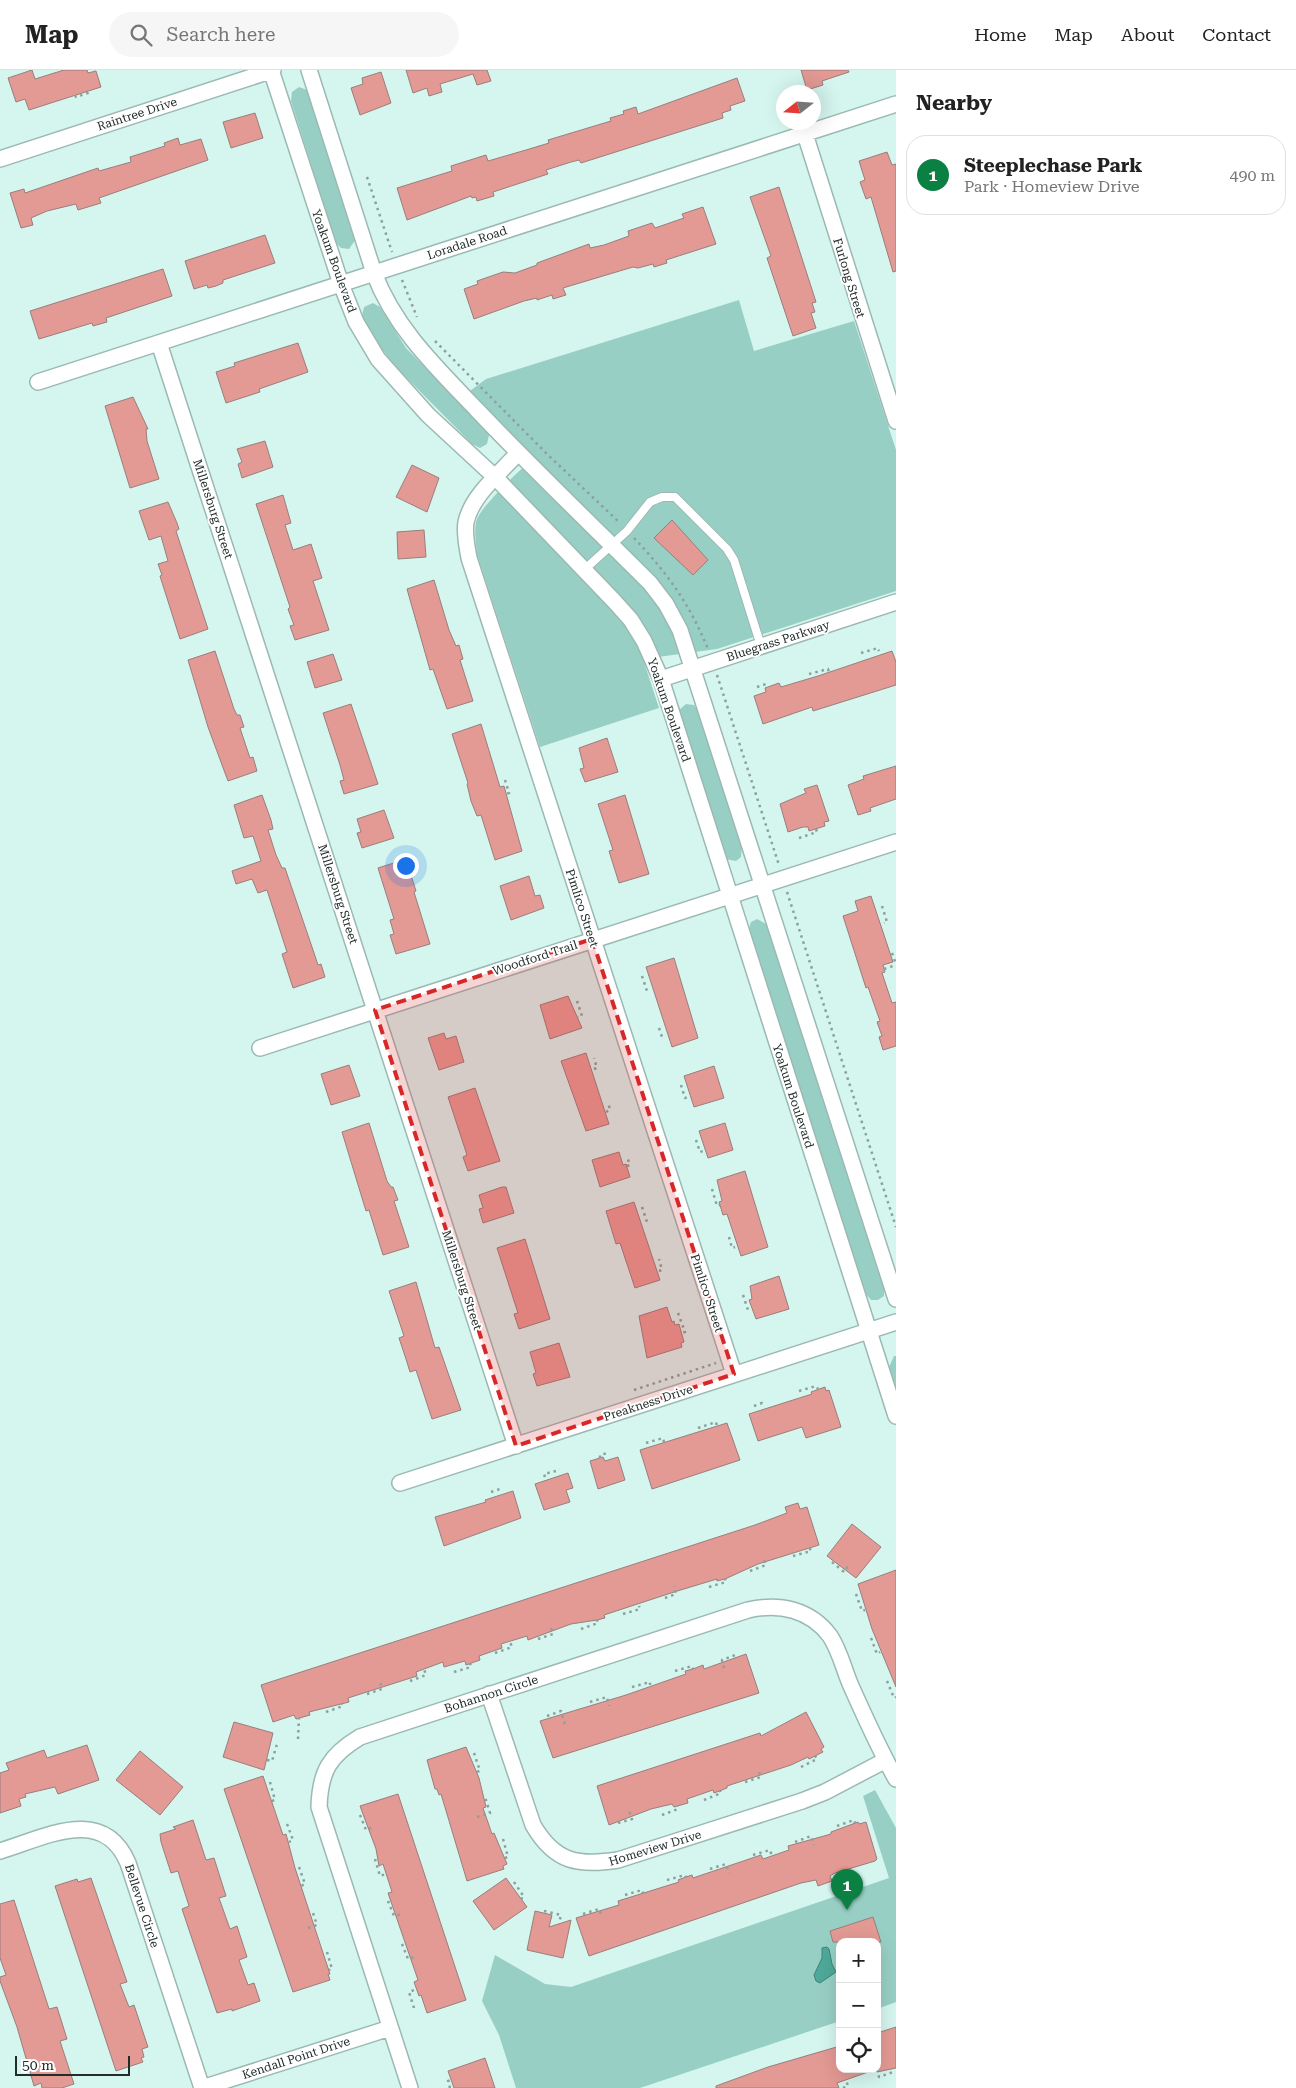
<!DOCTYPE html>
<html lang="en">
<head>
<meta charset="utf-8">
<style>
  :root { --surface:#fff; --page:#f6f6f6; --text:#222; --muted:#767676; --line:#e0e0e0; --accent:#0b8043 }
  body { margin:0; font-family:"Roboto Serif",serif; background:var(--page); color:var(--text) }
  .controls { position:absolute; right:15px; bottom:15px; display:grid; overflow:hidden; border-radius:10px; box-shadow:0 5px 20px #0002 }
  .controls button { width:45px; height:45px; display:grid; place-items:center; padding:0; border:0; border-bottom:1px solid var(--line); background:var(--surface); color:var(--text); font:25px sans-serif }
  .compass { position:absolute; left:776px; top:15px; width:45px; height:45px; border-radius:50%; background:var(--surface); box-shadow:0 5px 20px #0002; rotate:253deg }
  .scale { position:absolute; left:15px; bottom:12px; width:115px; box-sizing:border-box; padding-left:5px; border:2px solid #212d2b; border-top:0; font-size:14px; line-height:18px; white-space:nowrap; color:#212d2b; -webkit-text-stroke:4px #fff; paint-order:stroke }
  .you { position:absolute; left:405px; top:795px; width:18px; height:18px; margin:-12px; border:4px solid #fff; border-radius:50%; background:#1a73e8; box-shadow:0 0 0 8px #1a73e833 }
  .badge { display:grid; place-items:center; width:32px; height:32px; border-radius:50%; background:var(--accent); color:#fff; font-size:16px; font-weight:700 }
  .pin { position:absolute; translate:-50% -41px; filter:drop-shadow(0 1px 2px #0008) }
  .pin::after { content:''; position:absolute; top:26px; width:18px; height:15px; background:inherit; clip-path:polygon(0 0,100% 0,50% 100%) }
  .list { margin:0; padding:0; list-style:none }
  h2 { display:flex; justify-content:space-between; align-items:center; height:65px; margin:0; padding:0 20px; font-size:21px }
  h2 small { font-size:16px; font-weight:400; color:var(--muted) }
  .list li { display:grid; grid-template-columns:32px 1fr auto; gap:15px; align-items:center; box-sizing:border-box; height:80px; margin:0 10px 10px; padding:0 10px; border:1px solid var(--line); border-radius:20px }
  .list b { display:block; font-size:19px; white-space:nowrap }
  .list p { margin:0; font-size:16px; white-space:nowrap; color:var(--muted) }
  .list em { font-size:16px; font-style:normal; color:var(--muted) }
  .icon { flex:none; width:28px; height:28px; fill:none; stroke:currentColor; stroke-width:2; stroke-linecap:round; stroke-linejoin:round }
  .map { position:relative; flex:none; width:896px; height:2018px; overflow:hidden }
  header { display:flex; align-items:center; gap:30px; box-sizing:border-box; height:70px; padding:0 25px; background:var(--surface); border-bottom:1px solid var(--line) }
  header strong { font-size:24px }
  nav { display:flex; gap:28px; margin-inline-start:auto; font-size:18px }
  .search { width:350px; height:45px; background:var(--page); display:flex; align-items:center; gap:12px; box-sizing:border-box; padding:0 18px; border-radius:28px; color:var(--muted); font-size:19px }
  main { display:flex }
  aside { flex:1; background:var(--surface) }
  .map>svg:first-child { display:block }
  .green { fill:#98cfc4 }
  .water { fill:#4ea99a; stroke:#408479 }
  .building { fill:#e39994; stroke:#9a7e7c }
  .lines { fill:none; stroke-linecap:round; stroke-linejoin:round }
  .service-casing { stroke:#9bb9b3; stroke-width:10 }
  .minor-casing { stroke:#9bb9b3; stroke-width:18 }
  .path { stroke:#8aa19d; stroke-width:2.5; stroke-dasharray:2.5 4; stroke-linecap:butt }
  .service { stroke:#fff; stroke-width:8 }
  .minor { stroke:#fff; stroke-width:15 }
  .marked { fill:#d62828; fill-opacity:0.2; stroke:#d62828; stroke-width:4; stroke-dasharray:10 6; stroke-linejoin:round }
  .labels { text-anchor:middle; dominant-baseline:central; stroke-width:4; stroke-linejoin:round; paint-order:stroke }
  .street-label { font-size:12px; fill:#212d2b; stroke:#fff }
</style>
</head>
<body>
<header>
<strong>Map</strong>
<div class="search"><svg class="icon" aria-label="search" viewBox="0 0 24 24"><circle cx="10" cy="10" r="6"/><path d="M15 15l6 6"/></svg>Search here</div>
<nav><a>Home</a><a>Map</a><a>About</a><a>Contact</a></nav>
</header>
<main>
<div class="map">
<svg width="896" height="2018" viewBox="0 0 896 2018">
  <rect width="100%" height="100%" fill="#d5f5ef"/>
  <!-- green -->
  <path class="green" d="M299 17 307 20 310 24 356 169 349 179 341 178 336 173 291 31 292 22Z
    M739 230 754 281 854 251 896 380V521L717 579 643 589 659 638 540 677 477 484C476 473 474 462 476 452 479 437 522 399 534 387L470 321 486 309Z
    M373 233 380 237 406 278 486 360 489 365 487 374 480 378 472 374 397 298 377 273 362 246 364 237Z
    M686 634 694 635 697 639 742 776 741 787 736 791 725 789 678 641Z
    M757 849 768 855 884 1217V1226L878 1230H871L865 1223 748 862 751 852Z
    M894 1286H896V1318L889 1297Z
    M875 1720 896 1758V1932L877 1939V1872H840V1951L640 2018H516L499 1965 482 1931 495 1885 545 1914 571 1917 889 1808 863 1726Z"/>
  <!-- water -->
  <path class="water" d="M827 1877 829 1879 832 1894 836 1902 820 1913 816 1911 814 1905 822 1888V1878Z"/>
  <!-- building -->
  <path class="building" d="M32 0 35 9 64 0H87L88 3 96 1 101 17 29 40 25 29 16 32 8 8Z
    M406 0H487L491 11 477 15 473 4 440 14 442 22 429 26 427 18 413 23Z
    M801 0H848L849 2 822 11 823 15 807 20Z
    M381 2 391 33 360 45 351 18 363 14 362 8Z
    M737 8 745 31 730 36 731 40 722 43 723 48 581 93 579 90 571 92 546 100 548 104 493 122 494 126 477 131 476 127 472 128 471 126 407 150 397 118 452 101 451 96 486 85 488 91 526 80 549 73 548 70 611 51 610 48 624 44 623 41 636 37 638 44Z
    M255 43 263 68 231 78 223 52Z
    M178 68 180 75 201 69 208 90 99 128 101 133 78 140 76 134 47 141 31 148 33 155 21 158 10 123 24 119 25 123 98 98 99 101 131 92 130 87 165 76 164 73Z
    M887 82 892 95 896 94V201L893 202 871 127 866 129 860 112 865 110 859 91Z
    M779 117 816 232 812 233 815 242 811 243 816 258 793 266 767 188 771 186 750 127Z
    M703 137 716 174 666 190 667 193 654 197 653 194 638 198 633 197 563 218 566 225 553 229 552 225 537 230V228L524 231 474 249 464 219 478 214 477 211 503 202 515 203 537 195V193L589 174 590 178 604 175 629 166 628 161 652 153 655 158 684 148 682 144Z
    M265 165 275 193 223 210V213L216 216 208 218 207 215 194 219 185 191Z
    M163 199 172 226 106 248 107 252 93 256 92 253 39 269 30 241Z
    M298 273 308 302 259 319 260 322 226 333 216 302 235 296 234 293Z
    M133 327 148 359H146L147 371 159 409 130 418 105 336Z
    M265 371 273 397 242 408 238 394 242 392 237 379Z
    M412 395 439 408 427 442 396 427Z
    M283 425 291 453 285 455 293 480 311 474 322 508 313 511 329 560 295 570 290 556 294 555 288 539 290 537 256 434Z
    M168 432 177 453 179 459 176 461 208 559 180 569 160 506 162 505 158 494 168 491 161 466 149 470 139 441Z
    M672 450 708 490 693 505 654 468Z
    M424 460 426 487 398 489 397 462Z
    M434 510 449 560 456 576 459 575 463 589 460 590 473 631 447 639 433 599 430 600 407 519Z
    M215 581 234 639 237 645H240L244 657 240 658 250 688 253 687 257 701 228 711 208 657 188 590Z
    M892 581 896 592V615L813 641 812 637 763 654 754 626 766 622 765 618 779 613 781 617 818 606Z
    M333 584 342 610 315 618 307 592Z
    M351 634 378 714 344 724 340 711 344 710 340 695 323 643Z
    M481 654 500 717 504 716 522 781 495 790 481 745 477 746 471 731 467 714 468 713 452 664Z
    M607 668 618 702 585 712 580 699 584 698 579 678Z
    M896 696V729L870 738 871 741 858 745 848 715 864 709 863 706Z
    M817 715 829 751 824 752 825 756 809 761 808 757H803L788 762 780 734 806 723 804 719Z
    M262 725 271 750 273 759 268 760 276 785 282 798H285L313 880 318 895 321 894 325 907 293 918 282 884 287 882 267 820 258 823 252 809 236 814 232 801 261 791 253 766 244 768 234 735Z
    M625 725 649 804 619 813 609 781 613 780 598 734Z
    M384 740 394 768 362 778 357 763 361 762 357 749Z
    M406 789 416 821 414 822 430 874 396 884 390 865 394 864 390 850 394 849 378 798Z
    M529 806 535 826 540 825 544 838 511 850 500 816Z
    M871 826 893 892 883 895 885 902 882 903 892 933 896 932V976L883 980 879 967 882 966 877 952 880 951 868 917 866 918 843 846 858 841 855 831Z
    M674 888 698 968 672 977 646 897Z
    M568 926 582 958 550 969 540 935Z
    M444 963 446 969 456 966 464 992 439 1000 428 968Z
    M586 983 609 1054 586 1061 561 991Z
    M349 995 360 1026 331 1035 321 1004Z
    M714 996 724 1028 694 1037 684 1006Z
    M475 1018 500 1091 468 1101 463 1087 467 1085 448 1027Z
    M369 1053 387 1111 391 1117H393L398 1130 394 1131 409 1177 383 1185 369 1140 366 1141 342 1062Z
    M725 1053 733 1080 708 1088 699 1061Z
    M619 1082 623 1095 626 1094 630 1107 600 1117 592 1090Z
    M745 1101 768 1177 741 1186 727 1144 723 1145 719 1132 722 1131 717 1110Z
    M502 1117H506L514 1143 483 1153 479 1139 483 1138 479 1125Z
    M634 1132 660 1210 635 1218 620 1173 616 1174 606 1141Z
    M525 1169 550 1249 519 1259 514 1244 518 1243 497 1178Z
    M779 1206 789 1239 756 1249 749 1230 752 1229 750 1216Z
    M416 1212 435 1278 439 1277 461 1340 432 1349 416 1300 410 1302 406 1289 399 1268 404 1266 389 1221Z
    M667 1237 672 1252 674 1251 675 1255 679 1254 684 1272 681 1273 682 1277 647 1288 639 1246Z
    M559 1273 570 1307 537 1316 533 1304 536 1303 530 1282Z
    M825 1317 826 1321 829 1320 841 1357 806 1368 802 1357 758 1371 749 1344 812 1324 811 1322Z
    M727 1353 740 1390 652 1419 640 1380Z
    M603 1387 605 1391 618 1387 625 1410 598 1419 590 1391Z
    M568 1403 573 1418 566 1420 570 1432 544 1440 535 1414Z
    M513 1421 521 1448 444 1476 435 1447 486 1432 485 1430Z
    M798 1433 800 1439 807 1437 819 1475 758 1494 725 1509 717 1511V1509L674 1522 604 1545 605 1548 597 1550 571 1554 528 1570 527 1566 501 1574 502 1578 479 1586 480 1590 466 1595 465 1591 444 1597 443 1592 416 1602 417 1606 348 1628 349 1632 309 1642 310 1645 296 1649 294 1645 273 1652 261 1615 755 1455 787 1443 785 1437Z
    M852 1454 881 1477 856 1508 827 1486Z
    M896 1500V1617L872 1559 858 1514Z
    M746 1584 759 1623 553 1688 540 1651 626 1625 686 1604 685 1601 693 1599 703 1595 704 1599Z
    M806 1642 824 1677 821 1679 823 1682 809 1689 808 1687 791 1695 727 1716V1718L714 1723 713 1720 687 1729 688 1733 674 1737 672 1734 651 1739 609 1755 597 1716 760 1663 761 1666Z
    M234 1652 273 1663 264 1700 223 1687Z
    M87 1675 99 1710 58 1724 55 1717 25 1724 26 1727 19 1729 21 1736 0 1743V1703L9 1700 6 1693 44 1680 47 1688Z
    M466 1677 479 1708 486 1737 483 1738 492 1764 494 1763 507 1794 503 1796 504 1799 467 1811 441 1724 439 1725 437 1719H435L427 1690Z
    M140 1681 183 1717 160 1745 116 1710Z
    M263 1706 283 1765 286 1764 295 1798 330 1904H328L330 1910 293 1922 224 1719Z
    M398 1724 466 1930 427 1943 421 1925 419 1926 414 1912 418 1910 388 1823 392 1822 383 1794 379 1796 376 1779 360 1736Z
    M193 1750 206 1790 214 1788 226 1826 219 1828 230 1859 237 1856 247 1887 239 1890 248 1915 254 1913 260 1931 232 1941V1939L217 1943 182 1839 189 1836 180 1808 178 1801 171 1803 161 1772 160 1764 176 1759 173 1757Z
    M858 1752 859 1754 866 1752 877 1789 875 1791 835 1803 830 1806 832 1811 818 1816 816 1810 801 1813 589 1886 576 1848 619 1835 618 1831 679 1812 678 1810 686 1807 692 1805 693 1808 761 1785 763 1789 789 1780 788 1776 831 1764V1762Z
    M91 1808 127 1912 120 1914 129 1937 134 1935 148 1977 142 1979 144 1987 141 1988 143 1992 116 2001 55 1816 77 1809 78 1812Z
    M506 1808 527 1837 494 1860 473 1831Z
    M14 1830 49 1939 57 1937 67 1969 60 1971 74 2014 62 2018H42L41 2013 34 2016 17 1957 0 1911V1907L6 1905 0 1888V1834Z
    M535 1841 552 1845 549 1857 571 1850 563 1888 527 1880Z
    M873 1847 881 1872H833L830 1861Z
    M896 1957V1998L877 2002V1963Z
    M840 1976V1999L871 2001 837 2013 839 2018H716V2016L768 1997Z
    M485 1988 495 2018H454L448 2001Z"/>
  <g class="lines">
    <defs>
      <path id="service" d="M585 499 627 461 650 432 662 427H675L727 479 734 490 761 576"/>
      <path id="minor" d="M271 0 341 214 356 252 378 289 428 345 496 408 615 532 631 550 644 571 661 609 896 1346
        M309 0 374 203C395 259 438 299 478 341 534 400 593 456 650 513L666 534 680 560 896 1229
        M805 64 896 351
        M0 89 273 0
        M159 273 516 1376
        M38 312 896 34
        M518 383C501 402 472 425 466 452 464 464 467 476 469 488L734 1304
        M661 609 896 532
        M260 978 896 772
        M400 1413 896 1252
        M489 1624 533 1755C555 1793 579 1796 618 1790L802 1731 825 1722 886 1690
        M0 1781C44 1768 103 1734 128 1793L202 2018
        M202 2018 390 1958
        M410 2018 319 1737C320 1701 330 1685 360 1667L748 1540C779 1533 810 1539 830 1566 840 1581 844 1600 851 1616 865 1647 879 1679 896 1709"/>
    </defs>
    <!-- service casing -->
    <use href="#service" class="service-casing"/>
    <!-- minor casing -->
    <use href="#minor" class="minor-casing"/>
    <!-- path -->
    <path class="path" d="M75 25 76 27 91 22
      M367 107 392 182
      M402 210 417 247
      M435 271 547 384 620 453
      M634 468C668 504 689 533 708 579
      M861 583 878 578 879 581
      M809 604 828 599 829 602
      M717 605 779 795
      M757 617 766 614 767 617
      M505 710 509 723 506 724
      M799 768 817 762 816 759
      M787 822 896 1157
      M882 836 887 852 884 853
      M892 883 896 894
      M884 899 896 895
      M642 906 647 921 650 920
      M577 931 582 946 578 947
      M659 958 662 967 665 966
      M594 999 597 998 594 988
      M681 1015 685 1028 688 1027
      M606 1042 610 1040 608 1032
      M696 1070 700 1082 703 1081
      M627 1096 630 1095 627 1087
      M712 1119 717 1136 720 1135
      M642 1137 647 1152 644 1153
      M729 1167 732 1178 735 1177
      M659 1201 662 1200 659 1189
      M743 1225 748 1240 750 1239
      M678 1243 685 1262 682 1263
      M634 1320 716 1293
      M799 1321 816 1316 818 1319
      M754 1336 762 1333 764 1337
      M698 1358 716 1352 717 1356
      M646 1373 663 1368 664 1372
      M600 1388V1385L608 1383
      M545 1407 544 1404 560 1400
      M491 1422 500 1419 501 1422
      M793 1486 811 1481 809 1477
      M832 1492 844 1502 849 1495
      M750 1501 766 1495 763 1487
      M709 1517 726 1512 725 1509
      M856 1524 862 1541 865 1540
      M665 1528 676 1524 674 1516
      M623 1544 640 1539 639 1536
      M581 1559 598 1553 597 1550
      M871 1568 877 1584 880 1582
      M538 1569 553 1564 550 1555
      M495 1583 512 1577 510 1572
      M724 1598 722 1590 738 1584
      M675 1601 692 1596 693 1599
      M454 1602 471 1597 470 1593
      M410 1611 426 1605 424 1599
      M887 1611 894 1628 896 1627
      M632 1617 650 1612V1615
      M367 1624 382 1619 380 1611
      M590 1632 607 1627 609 1636
      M326 1642 343 1636 342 1634
      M547 1646 561 1641 565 1655
      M298 1669 299 1648
      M474 1683 480 1701 476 1702
      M267 1690 272 1691 277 1674
      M801 1697 817 1689 815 1686
      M270 1712 275 1730 272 1731
      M745 1712 761 1707 758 1699
      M704 1730 721 1723 720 1721
      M360 1745 366 1760 374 1757
      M662 1745 678 1739 677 1736
      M477 1747 490 1743 485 1727
      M618 1753 632 1749 629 1741
      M287 1754 293 1770 289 1772
      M837 1756 854 1750 855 1753
      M503 1769 508 1787 505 1788
      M795 1772 811 1766 814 1775
      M753 1785 770 1780 772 1786
      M375 1789 380 1806 386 1804
      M299 1797 305 1814 301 1816
      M710 1799 726 1794 729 1803
      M667 1810 685 1805 686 1807
      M514 1812 524 1827 521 1829
      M625 1825 642 1820 643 1823
      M388 1831 394 1846 402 1844
      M544 1841 561 1845 559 1853
      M583 1844 599 1839 602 1847
      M308 1858 317 1855 312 1840
      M402 1874 408 1889 417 1886
      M327 1882 332 1899 329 1900
      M414 1938 409 1922 417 1919
      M877 1999 879 2007 893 2002
      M450 2018 448 2011 451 2010
      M843 2018 848 2016 846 2010"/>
    <!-- service -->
    <use href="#service" class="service"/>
    <!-- minor -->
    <use href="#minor" class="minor"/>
  </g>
  <!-- marked area -->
  <path class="marked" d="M592 869 734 1304 516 1376 375 940Z"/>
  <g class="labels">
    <!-- street labels -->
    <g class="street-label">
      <text transform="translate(137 44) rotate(-18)">Raintree Drive</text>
      <text transform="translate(467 173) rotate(-18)">Loradale Road</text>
      <text transform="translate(334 191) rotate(70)">Yoakum Boulevard</text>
      <text transform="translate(849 208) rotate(73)">Furlong Street</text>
      <text transform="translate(213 439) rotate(72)">Millersburg Street</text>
      <text transform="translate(778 571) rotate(-18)">Bluegrass Parkway</text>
      <text transform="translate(669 640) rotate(71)">Yoakum Boulevard</text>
      <text transform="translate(338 824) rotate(72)">Millersburg Street</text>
      <text transform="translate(582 838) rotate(72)">Pimlico Street</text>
      <text transform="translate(535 888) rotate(-18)">Woodford Trail</text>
      <text transform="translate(793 1026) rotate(72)">Yoakum Boulevard</text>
      <text transform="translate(462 1210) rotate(72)">Millersburg Street</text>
      <text transform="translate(707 1223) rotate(72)">Pimlico Street</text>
      <text transform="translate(648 1333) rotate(-18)">Preakness Drive</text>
      <text transform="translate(491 1624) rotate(-18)">Bohannon Circle</text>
      <text transform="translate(655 1778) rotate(-17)">Homeview Drive</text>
      <text transform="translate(142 1836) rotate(72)">Bellevue Circle</text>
      <text transform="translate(296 1988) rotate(-18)">Kendall Point Drive</text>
    </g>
  </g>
</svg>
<div class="controls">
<button>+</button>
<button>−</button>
<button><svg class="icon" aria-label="locate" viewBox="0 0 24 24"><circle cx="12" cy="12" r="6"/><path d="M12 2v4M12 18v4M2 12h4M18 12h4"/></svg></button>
</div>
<svg class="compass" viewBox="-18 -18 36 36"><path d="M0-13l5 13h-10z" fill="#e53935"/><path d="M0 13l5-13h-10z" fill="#767676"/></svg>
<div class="scale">50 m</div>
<div class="you"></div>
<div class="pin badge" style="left:847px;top:1840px">1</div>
</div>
<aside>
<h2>Nearby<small></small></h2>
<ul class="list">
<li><span class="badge">1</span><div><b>Steeplechase Park</b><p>Park · Homeview Drive</p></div><em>490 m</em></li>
</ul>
</aside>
</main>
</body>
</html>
